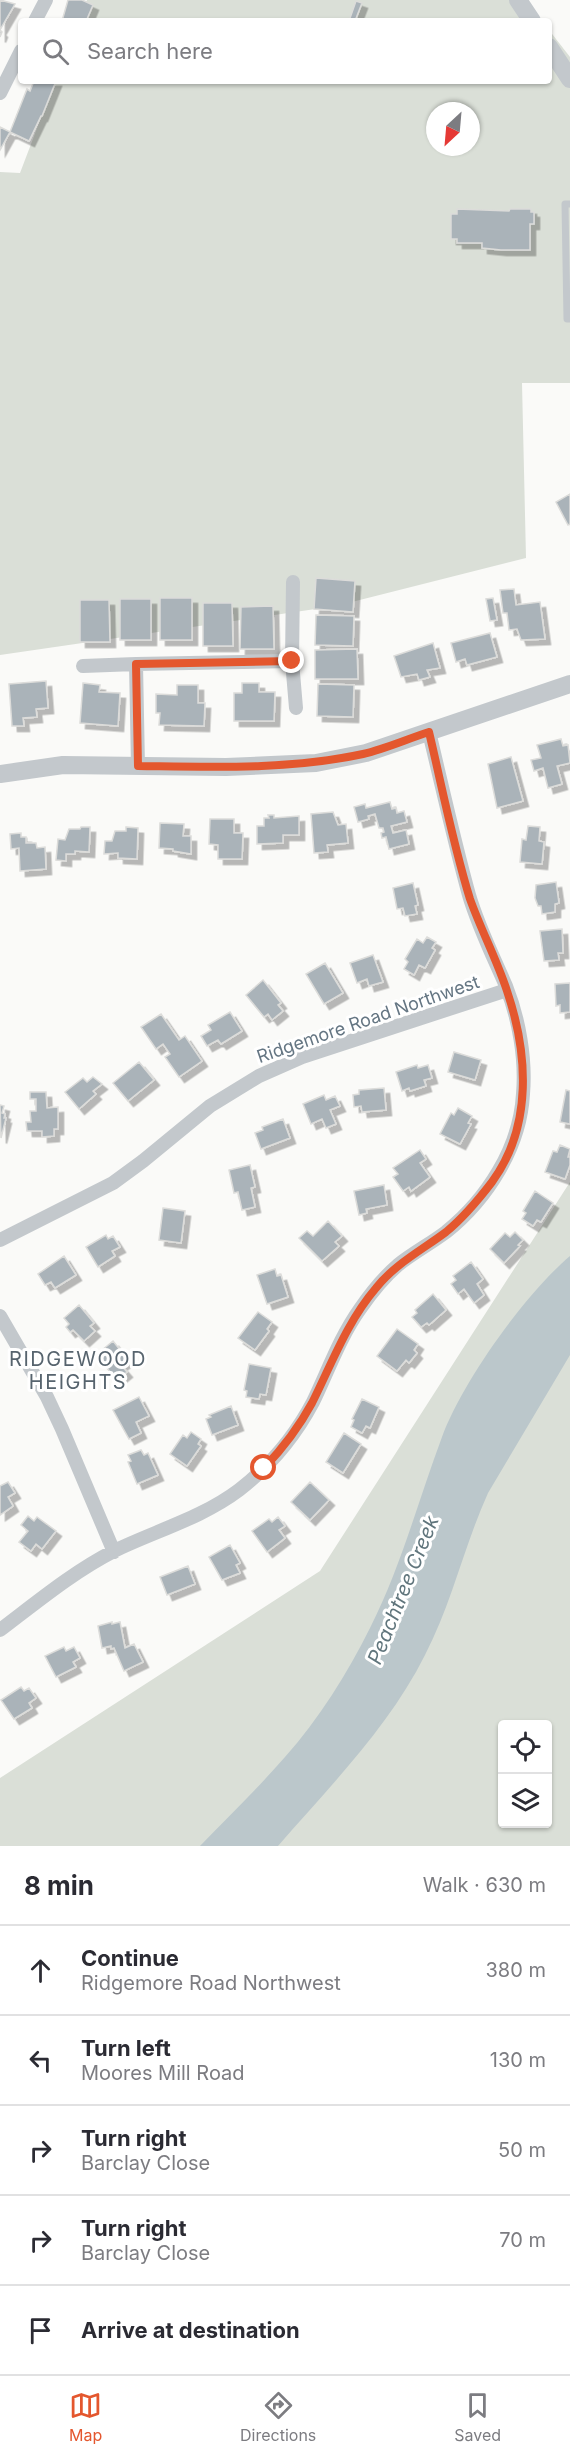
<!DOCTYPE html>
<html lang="en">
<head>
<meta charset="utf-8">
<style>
  :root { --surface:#fff; --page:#f7f7f7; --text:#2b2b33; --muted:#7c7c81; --line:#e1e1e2; --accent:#e4572e }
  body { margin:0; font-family:Inter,sans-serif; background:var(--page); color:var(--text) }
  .controls { position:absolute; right:18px; bottom:18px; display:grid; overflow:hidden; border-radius:6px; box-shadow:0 2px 4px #0004 }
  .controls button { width:54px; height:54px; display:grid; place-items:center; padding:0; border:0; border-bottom:2px solid var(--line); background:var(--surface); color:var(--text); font:30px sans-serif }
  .compass { position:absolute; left:426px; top:102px; width:54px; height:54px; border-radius:50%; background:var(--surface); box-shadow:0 2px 4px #0004; rotate:206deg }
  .stop { position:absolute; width:18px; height:18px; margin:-14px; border:4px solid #e4572e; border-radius:50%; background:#fff }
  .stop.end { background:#e4572e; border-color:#fff; box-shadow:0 2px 6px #0008 }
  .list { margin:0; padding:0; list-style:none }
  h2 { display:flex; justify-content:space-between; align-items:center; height:78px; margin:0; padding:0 24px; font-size:26px }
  h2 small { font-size:20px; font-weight:400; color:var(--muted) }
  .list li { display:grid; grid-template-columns:39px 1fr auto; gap:18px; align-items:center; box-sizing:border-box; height:90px; padding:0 24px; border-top:2px solid var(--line) }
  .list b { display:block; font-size:22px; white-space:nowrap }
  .list p { margin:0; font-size:20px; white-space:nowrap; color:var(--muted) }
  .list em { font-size:20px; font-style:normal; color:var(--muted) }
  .icon { flex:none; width:33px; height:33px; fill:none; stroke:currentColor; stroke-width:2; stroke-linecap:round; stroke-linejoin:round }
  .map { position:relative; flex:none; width:570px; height:1846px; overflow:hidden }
  .search { position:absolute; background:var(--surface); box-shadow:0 2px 4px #0004; left:18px; right:18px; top:18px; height:66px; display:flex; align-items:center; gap:15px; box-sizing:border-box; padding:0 21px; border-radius:6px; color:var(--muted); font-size:22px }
  .sheet { height:528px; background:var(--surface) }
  nav { display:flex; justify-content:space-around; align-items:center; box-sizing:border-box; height:84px; border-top:2px solid var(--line); background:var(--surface); font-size:16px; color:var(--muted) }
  nav a { display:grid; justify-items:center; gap:3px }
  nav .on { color:var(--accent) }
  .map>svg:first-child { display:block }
  .green { fill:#dadfd7; fill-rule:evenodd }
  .water { fill:#bbc7cb }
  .building { fill:#aab3b9; stroke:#dcdcda; stroke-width:1.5; filter:url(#shadow) }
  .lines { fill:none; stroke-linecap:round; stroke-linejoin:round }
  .service { stroke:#c3c8cc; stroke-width:7 }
  .minor { stroke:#c3c8cc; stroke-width:14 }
  .tertiary { stroke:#c3c8cc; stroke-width:18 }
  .route { stroke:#e4572e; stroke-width:8 }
  .labels { text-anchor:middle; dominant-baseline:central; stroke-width:6; stroke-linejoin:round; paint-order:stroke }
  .street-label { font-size:18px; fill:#657683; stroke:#fff }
  .neighbourhood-label { font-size:20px; letter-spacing:1.5px; fill:#57646e; stroke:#fff }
  .water-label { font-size:20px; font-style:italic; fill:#60757c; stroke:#fff }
</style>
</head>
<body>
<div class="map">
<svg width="570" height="1846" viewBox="0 0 570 1846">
  <defs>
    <filter id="shadow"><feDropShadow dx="5.5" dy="5.5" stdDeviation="0" flood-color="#0004"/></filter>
  </defs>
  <rect width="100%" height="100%" fill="#fafaf8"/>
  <!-- green -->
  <path class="green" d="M87 0H525L542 21H79Z
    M549 30 570 57V383H522L526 558 336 606 0 655V172L20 173 55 81H549ZM435 111H471V147H435Z
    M570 1182V1846H0V1778L320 1571ZM502 1724H548V1824H502Z"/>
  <!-- water -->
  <path class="water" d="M570 1256V1355L488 1493C464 1546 452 1603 425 1655 389 1727 330 1786 278 1846H200C229 1816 258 1788 285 1757 319 1719 347 1674 370 1628 401 1567 418 1501 442 1437 462 1382 525 1294 570 1256Z"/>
  <!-- building -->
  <path class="building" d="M0 0 15 4 0 30 2 32 0 37Z
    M68 0H82L93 5 87 19 62 21Z
    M356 1 362 3 355 21H349Z
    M34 81H56L42 116H41L29 141 10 132 0 150V127L10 132 27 89 30 91Z
    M457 209 509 211 510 209H531V212H534V224H530V250H501L482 248V243H457V239H451V214H457Z
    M570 494V524L568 525 556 502Z
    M316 578 355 581 353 612 314 609Z
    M514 589 516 605 540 602 545 639 521 640 517 629 509 630 507 613H503L500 590Z
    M160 598H192V640H160Z
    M493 598 497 620 490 621 486 599Z
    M120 599H151V640H120Z
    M80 600H109L110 642H80Z
    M203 603H232L233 646H203Z
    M273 606 274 649H240L241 607Z
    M316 615 354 616 353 646 315 645Z
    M490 633 497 657 467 665 465 659 456 662 451 643Z
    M433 643 440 668 427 670 430 677 419 680 417 674 401 677 394 656Z
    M357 649 358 679H315V650Z
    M46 681 48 708 36 709 37 717 23 718 24 726H12L9 684Z
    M83 683 100 685 99 692 120 693 118 726 80 723Z
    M242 683H259V692H275L274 721H234V693H242Z
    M318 684 354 685 353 717 317 716Z
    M177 685H198V703H205L204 726 159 725 160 713H156V694L177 695Z
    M561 739 563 746 568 745 570 763 557 766 562 784 548 788 543 768 534 771 531 760 541 758 537 745Z
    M511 757 523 801 497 808 488 764Z
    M390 802 392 809 396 808 397 813 404 811 407 822 391 826 393 833 406 830 409 844 389 849 386 837 382 838 381 833 384 832 383 828H379L375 814 368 816 369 819 358 822 354 807 365 804 366 808Z
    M333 812 338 825 346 824 348 843 327 845 328 852 314 853 311 814Z
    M268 815H274V818L299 816V835H283V843L257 844V826H264V818H269Z
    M210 819H234V833H243L242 859H218V845L209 844Z
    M160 823 184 824 183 836H191V854L173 851V849L159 848Z
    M528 826 540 827 539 841 544 842 542 864 520 862 522 839 526 840Z
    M81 827H90L89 852 75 851V854H66V861L56 860 58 839 65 840 69 829H80Z
    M126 827 138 828 137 859 118 858V853L104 854 105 841H112L115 831H126Z
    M21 833V837H26V843H36L37 848 45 847 46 869 20 871 19 848 11 849 10 834Z
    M556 882 559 903 555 904V912L542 914 541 906H538L535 898 536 885Z
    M413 883 418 905 415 906 417 914 405 916 403 908 397 909 393 888Z
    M562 929 563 953H558L559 960 544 961 540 931Z
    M427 937 436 942 432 948 435 950 425 968 419 965 414 975 404 969 408 962 405 959 417 939 423 943Z
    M373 955 383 982 369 986 367 979 357 983 350 963Z
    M325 963 343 993 324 1004 306 974Z
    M263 980 281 1003 278 1005 283 1011 272 1020 268 1014 264 1017 246 995Z
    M570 983V1012L560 1013V1005L556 1006 555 984Z
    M230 1012 242 1031 221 1044 218 1040 207 1046 201 1036 211 1030 208 1025Z
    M161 1014 179 1040 185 1036 202 1061 179 1077 165 1057 170 1054 163 1044 156 1049 141 1027Z
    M454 1052 481 1060 475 1080 448 1072Z
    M139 1062 154 1080 128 1101 113 1083Z
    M417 1065 418 1068 428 1065 432 1078 424 1080 426 1086 410 1091 409 1088 402 1091 396 1072Z
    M93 1077 102 1084 93 1091 96 1094 79 1109 65 1092 83 1078 87 1082Z
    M384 1088 386 1110 362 1112 361 1106 354 1107 353 1095 359 1094V1090Z
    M566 1090 570 1091V1124L560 1122Z
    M30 1092H46L47 1108 58 1107V1129H54V1136L42 1137V1131H27L26 1122H31L30 1111H36V1099H30Z
    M324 1095 326 1100 335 1096 340 1106 330 1110 336 1124 326 1128 322 1119 311 1124 303 1104Z
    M0 1105 4 1106 2 1113 5 1114 4 1118H6L1 1138Z
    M458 1108 472 1116 468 1123 471 1124 460 1144 440 1134 451 1113 454 1115Z
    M283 1119 290 1138 261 1149 255 1133 263 1130 262 1127Z
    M560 1145 570 1149 568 1157H570V1165L565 1179 545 1172 553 1151 557 1152Z
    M420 1150 426 1159 420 1163 430 1177 411 1191 409 1187 403 1191 393 1177 398 1174 393 1168Z
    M250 1165 255 1187 251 1188 255 1207 242 1210 238 1192 234 1193 229 1170Z
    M384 1185 387 1205 366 1209 367 1213 359 1215 354 1191Z
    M535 1191 553 1203 541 1222 537 1220 533 1226 522 1219 526 1213 523 1211Z
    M163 1208 185 1211 181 1243 159 1240Z
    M328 1221 342 1236 335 1242 339 1246 322 1261 299 1238 307 1231 313 1236Z
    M515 1232 523 1240 518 1245 520 1246 504 1263 490 1249 505 1233 510 1237Z
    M106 1235 108 1239 113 1236 120 1247 112 1251 115 1256 98 1267 86 1247Z
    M64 1256 76 1275 55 1288 51 1282 45 1285 38 1274Z
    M471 1262 483 1279 477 1284 484 1295 474 1303 464 1289 458 1294 451 1284 456 1280 453 1276Z
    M275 1269 277 1276 281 1275 288 1297 267 1304 257 1275Z
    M433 1294 446 1310 429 1325 427 1323 421 1327 412 1317 417 1313 415 1310Z
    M79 1305 94 1323 90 1326 95 1331 84 1341 73 1330 70 1332 66 1327 69 1324 64 1318Z
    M258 1312 272 1322 267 1329 269 1331 255 1350 238 1338Z
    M397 1329 418 1344 414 1350 417 1353 409 1363 406 1360 397 1371 377 1356Z
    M113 1341 128 1360 121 1365 127 1372 117 1380 96 1355Z
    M249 1364 271 1368 266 1395 260 1394 259 1399 246 1397 247 1391 244 1390Z
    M139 1397 149 1416 136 1422 141 1433 129 1439 113 1410Z
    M362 1399 379 1407 370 1428 366 1426 362 1433 351 1427 354 1420 352 1419Z
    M231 1406 238 1425 212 1435 206 1419 211 1417 209 1415Z
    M191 1432 201 1439 198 1444 201 1446 187 1466 170 1454 183 1435 187 1438Z
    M344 1433 361 1444 343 1473 326 1462Z
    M141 1450 144 1455 148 1453 158 1475 137 1484 128 1462 131 1461 128 1455Z
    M8 1482 15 1493 8 1497 13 1506 0 1515V1486Z
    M310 1482 329 1500 310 1520 291 1502Z
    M28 1516 34 1521 37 1517 56 1531 42 1549 36 1544 31 1551 19 1542 28 1531 21 1525Z
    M278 1517 285 1526 279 1530 285 1538 267 1552 252 1531 269 1519 272 1522Z
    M230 1545 240 1563 236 1565 240 1573 222 1580 209 1557Z
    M188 1566 195 1584 167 1595 160 1577Z
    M112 1622V1624L120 1622 125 1648 134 1644 143 1662 124 1671 114 1648 111 1649V1646L102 1648 98 1626Z
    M64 1647 66 1651 74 1647 80 1658 73 1662 76 1667 56 1677 45 1656Z
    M21 1687 24 1691 29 1688 36 1698 29 1703 32 1708 14 1719 1 1700Z"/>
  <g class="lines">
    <!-- service -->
    <path class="service" d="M570 204H565L567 319H570"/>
    <!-- minor -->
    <path class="minor" d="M35 21 46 0
      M0 93 21 51
      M293 582 292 661 296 708
      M83 666 136 664
      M138 766 136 664 292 661
      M0 1240 113 1183 143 1161 210 1106 259 1076 302 1057 507 990
      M0 1316 47 1397 62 1429 114 1552
      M0 1630C37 1602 73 1572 114 1551 155 1531 202 1518 239 1490 270 1466 295 1436 313 1402 328 1371 340 1337 360 1309 371 1293 383 1278 398 1265 413 1253 430 1244 446 1232 487 1199 520 1148 523 1094 526 1059 519 1019 506 986 493 956 478 926 469 895 454 841 442 786 429 732"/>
    <!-- tertiary -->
    <path class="tertiary" d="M518 0 532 21
      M549 47 570 79
      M0 774 63 765 226 767 316 763 366 753 570 684"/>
  </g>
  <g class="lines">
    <!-- route -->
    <path class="route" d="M264 1468C283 1448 299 1427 312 1403 332 1363 347 1322 376 1288 395 1264 422 1250 446 1232 463 1218 479 1199 492 1182 533 1126 528 1053 507 991 497 960 481 930 470 899 453 844 442 787 429 732 407 739 385 749 363 754 289 770 213 767 138 766L136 664 292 661"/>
  </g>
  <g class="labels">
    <!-- street labels -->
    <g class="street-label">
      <text transform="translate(368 1019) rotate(-19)">Ridgemore Road Northwest</text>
    </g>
    <!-- neighbourhood labels -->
    <g class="neighbourhood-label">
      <text x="78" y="1359">RIDGEWOOD<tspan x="78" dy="23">HEIGHTS</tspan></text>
    </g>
    <!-- water labels -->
    <g class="water-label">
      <text transform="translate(403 1590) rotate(-68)">Peachtree Creek</text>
    </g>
  </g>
</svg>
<div class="controls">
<button><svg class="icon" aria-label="locate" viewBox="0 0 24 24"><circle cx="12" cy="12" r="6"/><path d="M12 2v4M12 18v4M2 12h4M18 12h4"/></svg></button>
<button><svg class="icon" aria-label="layers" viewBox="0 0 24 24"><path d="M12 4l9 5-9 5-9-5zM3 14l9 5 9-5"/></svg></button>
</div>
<svg class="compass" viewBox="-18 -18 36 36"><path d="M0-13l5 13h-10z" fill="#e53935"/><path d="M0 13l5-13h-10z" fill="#7c7c81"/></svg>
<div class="stop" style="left:264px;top:1468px"></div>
<div class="stop end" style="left:292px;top:661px"></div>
<div class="search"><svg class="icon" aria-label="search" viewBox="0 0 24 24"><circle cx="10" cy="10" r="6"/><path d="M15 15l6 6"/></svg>Search here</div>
</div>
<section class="sheet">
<h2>8 min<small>Walk · 630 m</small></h2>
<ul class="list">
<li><svg class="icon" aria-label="ahead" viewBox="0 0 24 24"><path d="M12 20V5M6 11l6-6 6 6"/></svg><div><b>Continue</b><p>Ridgemore Road Northwest</p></div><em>380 m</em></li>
<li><svg class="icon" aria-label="left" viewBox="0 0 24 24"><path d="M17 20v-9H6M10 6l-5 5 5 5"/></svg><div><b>Turn left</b><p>Moores Mill Road</p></div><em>130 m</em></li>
<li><svg class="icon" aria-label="right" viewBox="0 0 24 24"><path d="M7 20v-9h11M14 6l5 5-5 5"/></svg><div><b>Turn right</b><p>Barclay Close</p></div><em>50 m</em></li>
<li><svg class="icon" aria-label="right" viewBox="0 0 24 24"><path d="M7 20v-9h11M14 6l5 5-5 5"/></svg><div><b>Turn right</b><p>Barclay Close</p></div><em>70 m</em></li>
<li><svg class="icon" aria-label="arrive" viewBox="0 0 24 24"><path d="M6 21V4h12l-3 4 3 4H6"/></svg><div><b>Arrive at destination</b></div></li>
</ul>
</section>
<nav>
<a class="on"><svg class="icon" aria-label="map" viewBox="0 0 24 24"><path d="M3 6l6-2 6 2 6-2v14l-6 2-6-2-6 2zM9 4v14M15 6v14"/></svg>Map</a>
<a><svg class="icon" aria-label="directions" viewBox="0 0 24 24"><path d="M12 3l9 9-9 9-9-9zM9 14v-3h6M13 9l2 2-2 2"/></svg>Directions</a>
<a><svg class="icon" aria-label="saved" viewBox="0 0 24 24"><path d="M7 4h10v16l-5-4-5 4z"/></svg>Saved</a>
</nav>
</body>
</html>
